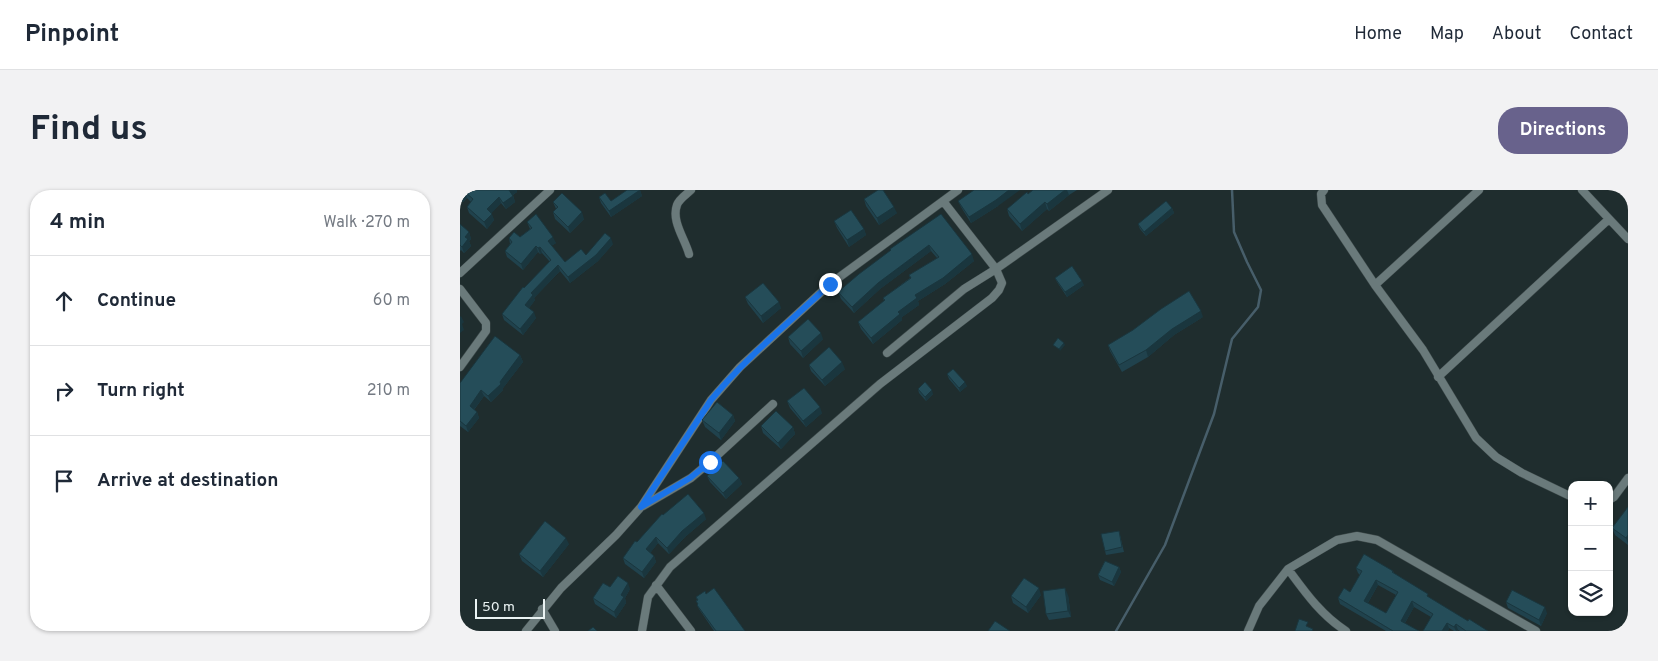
<!DOCTYPE html>
<html lang="en">
<head>
<meta charset="utf-8">
<style>
  :root { --surface:#fff; --page:#f2f2f3; --text:#1f2937; --muted:#747a83; --line:#e0e1e3; --accent:#68628c }
  body { margin:0; font-family:Overpass,sans-serif; background:var(--page); color:var(--text) }
  .controls { position:absolute; right:15px; bottom:15px; display:grid; overflow:hidden; border-radius:10px; box-shadow:0 1px 4px #0004 }
  .controls button { width:45px; height:45px; display:grid; place-items:center; padding:0; border:0; border-bottom:1px solid var(--line); background:var(--surface); color:var(--text); font:25px sans-serif }
  .scale { position:absolute; left:15px; bottom:12px; width:70px; box-sizing:border-box; padding-left:5px; border:2px solid #eaf3f3; border-top:0; font-size:14px; line-height:18px; white-space:nowrap; color:#eaf3f3; -webkit-text-stroke:4px #1f2d2e; paint-order:stroke }
  .stop { position:absolute; width:15px; height:15px; margin:-11px; border:4px solid #1a73e8; border-radius:50%; background:#fff }
  .stop.end { background:#1a73e8; border-color:#fff; box-shadow:0 1px 5px #0008 }
  .list { margin:0; padding:0; list-style:none }
  h2 { display:flex; justify-content:space-between; align-items:center; height:65px; margin:0; padding:0 20px; font-size:21px }
  h2 small { font-size:16px; font-weight:400; color:var(--muted) }
  .list li { display:grid; grid-template-columns:32px 1fr auto; gap:15px; align-items:center; box-sizing:border-box; height:90px; padding:0 20px; border-top:1px solid var(--line) }
  .list b { display:block; font-size:19px; white-space:nowrap }
  .list em { font-size:16px; font-style:normal; color:var(--muted) }
  .icon { flex:none; width:28px; height:28px; fill:none; stroke:currentColor; stroke-width:2; stroke-linecap:round; stroke-linejoin:round }
  .map { position:relative; flex:none; width:1168px; height:441px; overflow:hidden; border-radius:20px }
  header { display:flex; align-items:center; gap:30px; box-sizing:border-box; height:70px; padding:0 25px; background:var(--surface); border-bottom:1px solid var(--line) }
  header strong { font-size:24px }
  nav { display:flex; gap:28px; margin-inline-start:auto; font-size:18px }
  .intro { display:flex; align-items:center; justify-content:space-between; box-sizing:border-box; height:120px; padding:0 30px }
  h1 { margin:0; font-size:35px }
  .button { padding:12px 22px; border-radius:20px; background:var(--accent); color:#fff; font-size:18px; font-weight:700 }
  main { display:flex; gap:30px; padding:0 30px }
  aside { flex:1; background:var(--surface); border-radius:20px; box-shadow:0 1px 4px #0004 }
  .map>svg:first-child { display:block }
  .lines { fill:none; stroke-linecap:round; stroke-linejoin:round }
  .stream { stroke:#475e6a; stroke-width:2.5 }
  .minor-casing { stroke:#3e4a4b; stroke-width:9 }
  .minor { stroke:#6a7a7b; stroke-width:8 }
  .wall { fill:#20424d; fill-rule:evenodd }
  .shaded-wall { fill:#1a363e }
  .building { fill:#254d59; stroke:#1a363e; fill-rule:evenodd }
  .route { stroke:#1a73e8; stroke-width:6 }
</style>
</head>
<body>
<header>
<strong>Pinpoint</strong>
<nav><a>Home</a><a>Map</a><a>About</a><a>Contact</a></nav>
</header>
<div class="intro"><h1>Find us</h1><a class="button">Directions</a></div>
<main>
<aside>
<h2>4 min<small>Walk · 270 m</small></h2>
<ul class="list">
<li><svg class="icon" aria-label="ahead" viewBox="0 0 24 24"><path d="M12 20V5M6 11l6-6 6 6"/></svg><div><b>Continue</b></div><em>60 m</em></li>
<li><svg class="icon" aria-label="right" viewBox="0 0 24 24"><path d="M7 20v-9h11M14 6l5 5-5 5"/></svg><div><b>Turn right</b></div><em>210 m</em></li>
<li><svg class="icon" aria-label="arrive" viewBox="0 0 24 24"><path d="M6 21V4h12l-3 4 3 4H6"/></svg><div><b>Arrive at destination</b></div></li>
</ul>
</aside>
<div class="map">
<svg width="1168" height="441" viewBox="0 0 1168 441">
  <rect width="100%" height="100%" fill="#1f2d2e"/>
  <g class="lines">
    <!-- stream -->
    <path class="stream" d="M656 441 705 355 754 224 772 149 798 117 801 100 787 72 774 42 772 0"/>
    <defs>
      <path id="minor" d="M864 0 861 4 862 15 915 95 963 160 1016 248 1036 267 1062 283 1112 307
        M1122 0 1168 49
        M229 64C225 49 211 31 217 15 219 9 227 4 231 0
        M0 83 90 0
        M915 95 1019 0
        M0 99 26 133V141L0 177
        M427 163 504 99 536 79 483 11
        M978 187 1149 29
        M1149 310 1154 307 1168 288
        M183 316 231 288 250 272 313 214
        M828 379C845 402 861 425 886 441
        M196 395 231 441
        M82 419 95 441
        M66 441 101 398 156 345 181 317 251 210 280 177 370 94 498 0
        M182 441 188 407 210 377 420 194 532 108 539 100 542 93 536 79 648 0
        M788 441 799 416 828 379 877 350 897 346 917 350 1076 441"/>
    </defs>
    <!-- minor casing -->
    <use href="#minor" class="minor-casing"/>
    <!-- minor -->
    <use href="#minor" class="minor"/>
  </g>
  <!-- wall -->
  <path class="wall" d="M0 0H57V2L53 5 55 12 46 19 41 13 31 23 34 30 27 39 9 23 7 17 11 12 7 8 3 12 0 7Z
    M166 0H180L182 6 151 27 141 13 139 7 151 11 166 1Z
    M573 0H617L609 5 589 21 587 19 562 41 549 26 547 19Z
    M404 9 437 23 419 35 406 16Z
    M498 11 538 16 511 33 501 17Z
    M93 12 124 29 110 43 95 29 93 22 96 19Z
    M712 18 714 23 686 46 680 39 678 34Z
    M481 24 514 71 485 94 458 111 459 115 442 127V130L413 154 401 139 398 132 424 111 423 108 450 88 449 85 477 68 471 61 420 99 394 123 381 109 378 102Z
    M374 31 404 39 406 45 389 57 377 38Z
    M67 32 96 53 91 56 105 72 153 54 138 71 110 93 100 81 74 108 75 110 69 118 76 128 63 145 44 130 42 124 64 98 90 72 82 63 80 64 78 62 63 80 47 67 45 61 50 54 49 48 60 47 70 39Z
    M0 34 9 42 11 49 9 51 11 56 4 63 1 60 0 61Z
    M595 88 624 95 607 107 597 92Z
    M285 107 321 118 303 133 288 114Z
    M743 127 714 145 688 167 662 182 650 161 648 155Z
    M328 147 363 149 343 168 330 154Z
    M60 165 63 172 43 198V200L31 212 24 206 14 220 17 222 19 228 8 242 0 236V193Z
    M349 175 385 179 365 196 351 181Z
    M487 184 507 196 500 202 489 189Z
    M458 199 473 204 466 211 459 203Z
    M327 211 362 223 346 237 330 218Z
    M273 225 275 231 261 250 245 237 242 230Z
    M301 236 333 237 335 244 321 259 303 243Z
    M247 286 279 288 282 294 266 309 250 292Z
    M1168 317V355L1155 345 1152 338Z
    M203 325 246 329 225 347 209 364 198 353 190 363 194 366 196 372 184 388 165 374 163 368Z
    M659 341 664 362 646 365 645 361Z
    M109 354 83 387 62 371 59 364Z
    M659 377 661 382 654 396 640 390 638 385Z
    M896 378 933 381 934 383 969 408 1008 431 1028 441H1000L998 440 997 441H994L989 438 988 441H963L971 427 954 417 945 433 959 441H926L880 414 878 408 890 402 900 385 898 383ZM918 395 936 405 926 423 908 413Z
    M170 399 165 408 166 413 156 428 135 414 133 408Z
    M246 404 285 441H254L239 419 237 415 238 414 236 411 237 410 236 407Z
    M581 405 568 423 553 413 551 406Z
    M608 405 611 427 589 430 586 424Z
    M1046 412 1087 423 1081 436 1048 418Z"/>
  <!-- shaded-wall -->
  <path class="shaded-wall" d="M49 0H57V2L51 6Z
    M180 0 182 6 151 27 149 21Z
    M549 0H560L538 16 511 33 509 27Z
    M605 0H607L609 5 589 21 587 14Z
    M5 2 7 8 3 12 0 6Z
    M53 6 55 12 46 19 43 13Z
    M39 7 41 13 29 26 27 19Z
    M585 12 587 19 562 41 560 34Z
    M434 17 437 23 419 35 417 28Z
    M712 18 714 23 686 46 684 42Z
    M122 22 124 29 110 43 108 37Z
    M32 24 34 30 27 39 24 32Z
    M404 39 406 45 389 57 387 50Z
    M9 42 11 49 9 51 11 56 4 63 2 57 5 47Z
    M93 47 96 53 90 57 88 51Z
    M151 48 153 54 138 71 110 93 108 87Z
    M469 55 471 61 420 99 394 123 392 117 418 93Z
    M76 56 78 62 63 80 61 74Z
    M80 57 82 63 80 64 78 58Z
    M512 64 514 71 485 94 458 111 459 115 442 127V130L413 154 411 148 455 105Z
    M98 75 100 81 74 108 75 110 67 121 65 115 71 103Z
    M622 91 624 95 607 107 605 102Z
    M319 112 321 118 303 133 301 126Z
    M741 121 743 127 714 145 688 167 686 160 712 139Z
    M74 122 76 128 63 145 60 139Z
    M1 126 4 132 2 134 4 140 0 143V127Z
    M361 143 363 149 343 168 341 161Z
    M604 153 605 155 600 161 599 159Z
    M60 165 63 172 43 198V200L31 212 28 206Z
    M382 172 385 179 365 196 362 190Z
    M505 192 507 196 500 202 499 198Z
    M21 200 24 206 12 222 10 216Z
    M472 200 473 204 466 211 465 207Z
    M360 217 362 223 346 237 343 231Z
    M17 222 19 228 8 242 6 236Z
    M273 225 275 231 261 250 259 243Z
    M333 237 335 244 321 259 318 253Z
    M279 288 282 294 266 309 263 303Z
    M244 323 246 329 225 347 209 364 207 358 222 341Z
    M1168 345V354L1166 348Z
    M196 347 198 353 188 366 186 359Z
    M106 348 109 354 83 387 80 381Z
    M194 366 196 372 184 388 182 382Z
    M659 377 661 382 654 396 652 392Z
    M916 390 918 395 906 416 904 411Z
    M168 393 170 399 165 408 166 413 156 428 154 422 161 405Z
    M579 398 581 405 568 423 566 417Z
    M605 398 608 405 611 427 608 421Z
    M952 411 954 417 943 436 941 431Z
    M1085 417 1087 423 1081 436 1079 430Z
    M987 433 989 438 988 441H982Z
    M996 434 998 440 997 441H996L994 437Z"/>
  <!-- building -->
  <path class="building" d="M0 0H49L53 6 43 13 39 7 27 19 32 24 24 32 7 17 13 9 5 2 0 6Z
    M167 0H180L149 21 139 7 145 3 151 11Z
    M418 0H423L434 17 417 28 404 9Z
    M514 0H549L536 10 509 27 498 11Z
    M573 0H605L587 14 585 12 560 34 547 19 567 2 568 4Z
    M102 3 122 22 108 37 93 22 98 17 93 12Z
    M706 11 712 18 684 42 678 34Z
    M391 20 404 39 387 50 374 31Z
    M76 24 93 47 88 51 105 72 121 59 126 65 145 43 151 48 136 65 108 87 98 75 71 103 73 105 65 115 74 122 60 139 42 124 63 97 64 98 91 70 80 57 78 58 76 56 61 74 45 61 52 52 49 48 54 42 60 47 72 38 67 32Z
    M481 24 512 64 483 88 455 105 457 108 438 122 440 124 411 148 398 132 425 110 423 108 451 88 449 85 479 67 469 55 418 93 392 117 378 102 399 84 431 60 430 59Z
    M0 34 9 42 5 47 8 49 2 57 0 55Z
    M612 76 622 91 605 102 595 88Z
    M303 93 319 112 301 126 285 107Z
    M729 101 741 121 712 139 686 160 659 175 648 155 673 140 701 119Z
    M348 129 361 143 341 161 328 147Z
    M35 146 60 165 40 192 41 194 28 206 21 200 10 216 17 222 6 236 0 231V193Z
    M598 148 604 153 599 159 593 155Z
    M369 157 382 172 362 190 349 175Z
    M493 179 505 192 499 198 487 184Z
    M465 192 472 200 465 207 458 199Z
    M344 198 360 217 343 231 327 211Z
    M257 212 273 225 259 243 242 230Z
    M316 221 333 237 318 253 301 236Z
    M263 271 279 288 263 303 247 286Z
    M228 304 244 323 222 341 207 358 196 347 186 359 194 366 182 382 163 368 175 351 177 352 202 324 203 325Z
    M1168 317V345L1166 348 1152 338Z
    M85 331 106 348 80 381 59 364Z
    M659 341 662 357 645 361 641 344Z
    M904 364 933 381 932 382 968 404 967 406 1008 431 1009 429 1028 441H1006L996 434 994 437 987 433 982 441H963L973 424 952 411 941 431 959 441H933L878 408 884 398 890 402 902 381 896 378ZM916 390 938 402 926 423 904 411Z
    M645 371 659 377 652 392 638 385Z
    M158 386 168 393 161 405 164 407 154 422 133 408 143 393 150 397Z
    M564 388 579 398 566 417 551 406Z
    M254 398 285 441H256L237 415 238 414 236 411 238 410 236 407 245 401 246 404Z
    M605 398 608 421 586 424 583 401Z
    M1052 400 1085 417 1079 430 1046 412Z
    M839 429 848 432 846 436 853 439 852 441H835Z
    M535 431 550 441H528Z
    M133 437 137 441H128Z"/>
  <g class="lines">
    <!-- route -->
    <path class="route" d="M250 272 230 288 181 317 251 210C286 167 330 132 370 94"/>
  </g>
</svg>
<div class="controls">
<button>+</button>
<button>−</button>
<button><svg class="icon" aria-label="layers" viewBox="0 0 24 24"><path d="M12 4l9 5-9 5-9-5zM3 14l9 5 9-5"/></svg></button>
</div>
<div class="scale">50 m</div>
<div class="stop" style="left:250px;top:272px"></div>
<div class="stop end" style="left:370px;top:94px"></div>
</div>
</main>
</body>
</html>
